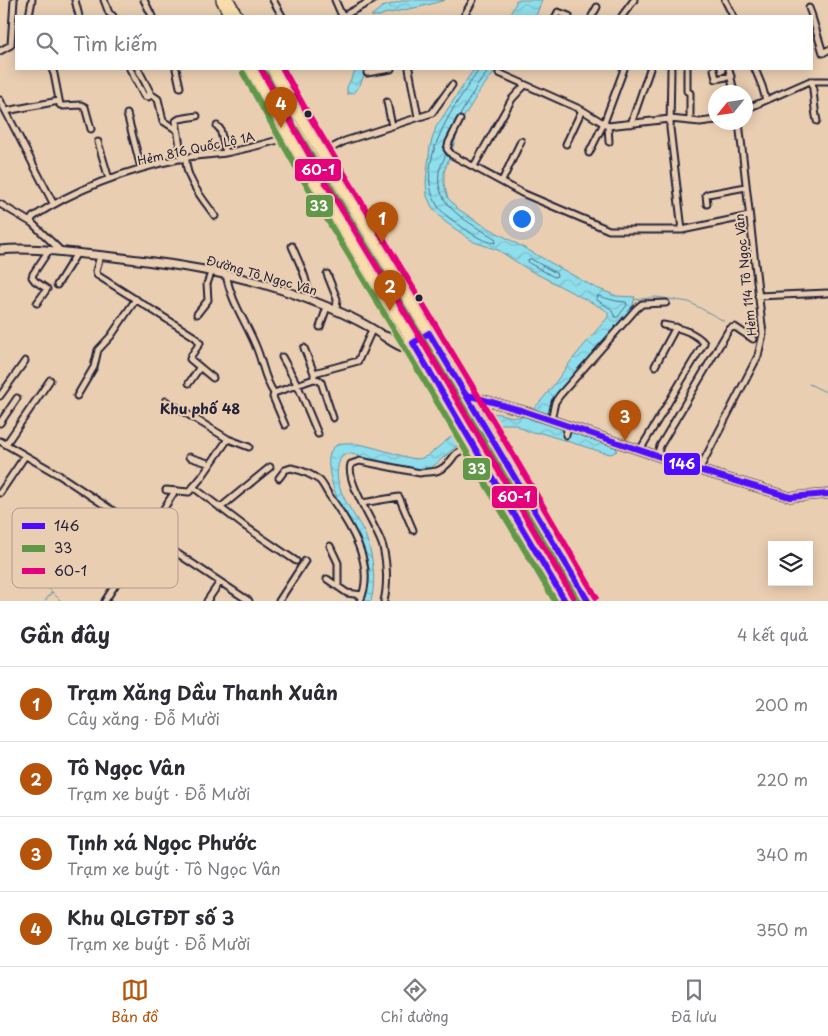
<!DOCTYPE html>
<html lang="vi">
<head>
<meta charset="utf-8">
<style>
  :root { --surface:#fff; --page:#f2f2f3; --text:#2b2b33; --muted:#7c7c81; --line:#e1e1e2; --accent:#b45309 }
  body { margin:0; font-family:"Playpen Sans",sans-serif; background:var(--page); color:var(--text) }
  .controls { position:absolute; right:15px; bottom:15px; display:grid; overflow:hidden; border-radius:0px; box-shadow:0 2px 12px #0003 }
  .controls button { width:45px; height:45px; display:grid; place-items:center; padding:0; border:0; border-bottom:1px solid var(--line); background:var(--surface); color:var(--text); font:25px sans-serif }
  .compass { position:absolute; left:708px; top:85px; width:45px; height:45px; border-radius:50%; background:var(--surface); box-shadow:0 2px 12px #0003; rotate:240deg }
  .you { position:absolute; left:521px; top:218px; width:18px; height:18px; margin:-12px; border:4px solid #fff; border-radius:50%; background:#1a73e8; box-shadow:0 0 0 8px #1a73e833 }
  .badge { display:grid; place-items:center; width:32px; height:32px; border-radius:50%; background:var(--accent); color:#fff; font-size:16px; font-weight:700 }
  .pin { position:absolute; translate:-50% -41px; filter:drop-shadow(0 1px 2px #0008) }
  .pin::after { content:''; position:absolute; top:26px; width:18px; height:15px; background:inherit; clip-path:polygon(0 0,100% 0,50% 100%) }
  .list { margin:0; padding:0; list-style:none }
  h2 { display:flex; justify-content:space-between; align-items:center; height:65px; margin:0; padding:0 20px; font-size:21px }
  h2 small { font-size:16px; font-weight:400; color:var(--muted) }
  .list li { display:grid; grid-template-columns:32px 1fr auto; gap:15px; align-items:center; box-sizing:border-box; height:75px; padding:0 20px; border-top:1px solid var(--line) }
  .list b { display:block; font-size:19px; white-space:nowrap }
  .list p { margin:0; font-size:16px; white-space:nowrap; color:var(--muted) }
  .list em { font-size:16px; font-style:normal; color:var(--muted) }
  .icon { flex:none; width:28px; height:28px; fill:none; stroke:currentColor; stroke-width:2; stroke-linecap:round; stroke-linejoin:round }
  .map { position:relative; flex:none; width:828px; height:601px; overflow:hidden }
  .search { position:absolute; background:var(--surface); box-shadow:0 2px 12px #0003; left:15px; right:15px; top:15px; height:55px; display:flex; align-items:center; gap:12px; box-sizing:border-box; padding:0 18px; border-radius:0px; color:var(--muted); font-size:19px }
  .sheet { height:365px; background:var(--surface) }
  nav { display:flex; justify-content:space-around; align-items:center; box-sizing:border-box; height:70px; border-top:1px solid var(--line); background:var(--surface); font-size:14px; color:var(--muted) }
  nav a { display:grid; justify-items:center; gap:2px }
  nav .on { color:var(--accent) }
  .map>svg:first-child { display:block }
  .water { fill:url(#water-waves); stroke:#6393a5 }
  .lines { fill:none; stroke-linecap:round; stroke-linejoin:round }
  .shore { stroke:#4e6d82; stroke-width:1 }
  .stream { stroke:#6393a5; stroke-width:1 }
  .street-casing { stroke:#22223b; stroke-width:9 }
  .secondary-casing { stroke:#22223b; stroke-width:11 }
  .highway-casing { stroke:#22223b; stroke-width:12 }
  .street { stroke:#eaceb1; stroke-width:5 }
  .secondary { stroke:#eaceb1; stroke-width:7 }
  .highway { stroke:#f9deab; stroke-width:9 }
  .bus-1-casing { stroke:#eaceb1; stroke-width:10 }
  .bus-2-casing { stroke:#eaceb1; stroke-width:10 }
  .bus-3-casing { stroke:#eaceb1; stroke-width:10 }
  .bus-1 { stroke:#4f0aff; stroke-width:6 }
  .bus-2 { stroke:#619848; stroke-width:6 }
  .bus-3 { stroke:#e5007d; stroke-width:6 }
  .bus-dot { fill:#22223b; stroke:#eaceb1; stroke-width:2 }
  .labels { text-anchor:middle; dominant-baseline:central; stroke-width:4; stroke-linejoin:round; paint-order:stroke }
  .street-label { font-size:12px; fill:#22223b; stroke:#eaceb1 }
  .neighbourhood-label { font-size:14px; font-weight:bold; fill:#22223b; stroke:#eaceb1 }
  .key { fill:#eaceb1; stroke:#ae9a8e; stroke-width:1 }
  .key-label { font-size:14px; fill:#22223b }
  .line-badge { stroke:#eaceb1; stroke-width:2 }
  .badge-label { font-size:14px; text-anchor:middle; font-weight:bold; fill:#fff }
</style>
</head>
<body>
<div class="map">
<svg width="828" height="601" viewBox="0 0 828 601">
  <defs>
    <pattern id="water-waves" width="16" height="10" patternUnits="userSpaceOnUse" patternTransform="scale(1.25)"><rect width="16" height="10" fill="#8fdeec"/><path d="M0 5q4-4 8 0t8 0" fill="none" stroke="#7bbecb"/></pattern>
  </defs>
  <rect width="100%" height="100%" fill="#eaceb1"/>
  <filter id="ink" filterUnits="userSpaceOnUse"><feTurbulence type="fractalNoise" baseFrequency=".02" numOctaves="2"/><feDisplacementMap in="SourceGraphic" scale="10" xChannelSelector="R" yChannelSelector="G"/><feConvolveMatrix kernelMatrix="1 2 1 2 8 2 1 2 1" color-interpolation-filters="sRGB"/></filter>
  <g filter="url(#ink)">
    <!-- water -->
    <path class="water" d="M405 0H445L424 6 384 14 380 16H371L382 7Z
      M516 0H542L536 16H509L516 3Z
      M356 69H367L360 85 353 93 347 94V87Z
      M474 69H497L481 89 465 115 459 130 444 172V184L448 198 458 209 478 222 594 287 617 296 635 297 632 308 556 394 551 402V410L537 421 577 431 616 447 617 451 611 454 602 452 541 433 529 432 514 424H498L488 427 468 436 436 464 426 470 412 472 352 454C347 454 342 455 340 460 329 485 354 512 364 532 367 539 369 547 371 554 374 569 375 586 371 601H362C363 590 366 577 365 567 362 547 302 449 343 443 359 441 393 454 410 458L419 459 427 456C446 442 463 424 486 415 500 409 514 423 527 414 544 401 558 378 571 361 583 346 596 331 608 317V313L604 309 529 270 498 250 474 242 444 221 432 207 427 196 426 181 430 146 436 127Z"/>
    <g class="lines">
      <!-- shore -->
      <path class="shore" d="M459 117 477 86 490 69
        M446 154C444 160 440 166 439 172 434 208 471 223 496 239L495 243C481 241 470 233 458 224 450 218 441 213 436 203 414 163 454 105 477 73L478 69
        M531 259 556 273 557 276 554 277 529 263 528 260Z
        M598 296 616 301 626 302 627 305 618 317H615L611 309 597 300Z"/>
      <!-- stream -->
      <path class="stream" d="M634 300 656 297 689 302 724 321
        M809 384 828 393
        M52 533 28 563 25 570 47 587 61 601
        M45 601 52 592"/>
      <defs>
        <path id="street" d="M75 0 79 16
          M104 0 109 13 113 16
          M144 0 152 16
          M273 0 282 16
          M335 0 342 16
          M725 0 733 16
          M809 8 812 16
          M29 16 32 0
          M343 16 373 0
          M464 16 473 0
          M556 16 558 12 569 16
          M592 16 597 7
          M622 16 634 0
          M812 17 823 53 828 50
          M0 51 11 45 14 0
          M52 69 54 74 60 105 63 106 81 105 85 107 91 129
          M130 69 144 96 148 97 150 92 138 69
          M176 69 180 87
          M409 69 418 117
          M671 69 670 128 682 230
          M714 69 716 79 731 76
          M729 69 734 92
          M755 69 762 86 766 100
          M367 73 391 69
          M499 73 582 110 608 126 670 119 690 121V93L687 91V69
          M812 81C814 95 814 108 817 121
          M148 97 152 95 158 99 163 121 177 130
          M0 100 53 203
          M387 102 392 126
          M746 109 810 81H828
          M6 111 59 101
          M127 114 141 168
          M460 120 449 142 447 149 452 155 522 193 609 230H682L749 216
          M690 121 700 122 716 120
          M631 124 650 69
          M217 126 220 129 226 153
          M608 126 609 142
          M98 142 109 179
          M566 144 582 110
          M322 153 345 141 432 113 452 85
          M589 153 604 123 624 69
          M186 158C185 179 203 199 215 216
          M182 159 176 121 179 119 197 116
          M474 166 512 99 525 85
          M502 181 521 141
          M0 204 32 223 61 251
          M707 204 706 195 708 194 746 187
          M32 223 31 220 33 217C78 187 131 169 183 158 197 155 211 155 225 153 247 149 268 143 289 137
          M292 246C299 263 309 280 308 299
          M100 256 96 271 97 275 195 337 200 343 191 356 190 359 213 378
          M226 274C231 303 247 323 257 349 263 364 265 381 274 393L314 379V373L304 348
          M327 274 337 299 336 311
          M57 285 77 253
          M758 296 828 293
          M37 303 47 289 35 281 32 277 33 274 49 250
          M197 314 208 300 207 284 212 270
          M320 327 327 307
          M282 357 298 386 318 434
          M655 366 676 327
          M314 373 358 361 372 330
          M314 379 319 380 321 382 333 418
          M189 383 200 367
          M274 393 273 397 285 425
          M0 396 25 361
          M77 396 94 367 98 350 111 336 136 299
          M166 401 228 439
          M551 420 555 402 560 395 636 309 642 304 666 303
          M0 423 17 398
          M566 435 568 425
          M0 441 59 475 249 601
          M6 444 50 380
          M640 450 704 343C695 332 676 327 663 325
          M657 456 660 446 728 331 731 328 735 327 753 339
          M189 457 211 464
          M699 470 758 356 763 334 739 122
          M279 478 285 470 291 468C300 470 311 474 319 480 323 483 326 491 329 495 349 523 377 565 360 601
          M193 487 243 525 296 561
          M166 490 189 492 201 478 228 439 249 447
          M0 493 25 456
          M362 503 399 497 413 530
          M220 508 270 467
          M330 546 338 563V587
          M85 547 122 573
          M327 579 347 593 362 595
          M105 601 175 491
          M207 601 220 582
          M279 601 305 561
          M384 601C388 585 387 563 383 547 377 526 345 482 351 464L360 461 420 473C426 471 433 473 439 470 459 461 448 444 479 454"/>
        <path id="secondary" d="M0 250C32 247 63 252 95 255 170 263 239 272 310 300 334 309 360 320 382 335 391 341 397 346 408 349L412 346 413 343 402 342 382 335
          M464 396 474 397 524 411 699 470 790 497 828 494"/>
        <path id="highway" d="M221 0 229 16
          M229 0 238 16
          M251 69 311 176 413 343 565 601
          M273 69 299 116 487 429 588 601
          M295 136 369 261
          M401 298 513 484
          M471 430 549 561
          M560 564 580 601"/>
      </defs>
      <!-- street casing -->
      <use href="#street" class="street-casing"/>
      <!-- secondary casing -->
      <use href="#secondary" class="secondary-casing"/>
      <!-- highway casing -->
      <use href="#highway" class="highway-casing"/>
      <!-- street -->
      <use href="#street" class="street"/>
      <!-- secondary -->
      <use href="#secondary" class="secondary"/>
      <!-- highway -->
      <use href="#highway" class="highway"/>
      <defs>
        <path id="bus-1" d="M467 395 524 411 699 470 790 497 828 494
          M565 601 413 343 429 333 588 601"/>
        <path id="bus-2" d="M243 73 304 181 405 348 555 601
          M265 73 291 121 479 433 578 601"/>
        <path id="bus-3" d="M261 69 319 172 421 339 573 597
          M283 69 307 112 495 424 596 597"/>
      </defs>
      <!-- bus-1 casing -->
      <use href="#bus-1" class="bus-1-casing"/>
      <!-- bus-2 casing -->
      <use href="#bus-2" class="bus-2-casing"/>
      <!-- bus-3 casing -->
      <use href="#bus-3" class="bus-3-casing"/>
      <!-- bus-1 -->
      <use href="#bus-1" class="bus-1"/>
      <!-- bus-2 -->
      <use href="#bus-2" class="bus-2"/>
      <!-- bus-3 -->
      <use href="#bus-3" class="bus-3"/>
    </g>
  </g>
  <!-- markers -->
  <g class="bus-dot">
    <circle cx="308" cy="114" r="4.5"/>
    <circle cx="419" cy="298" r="4.5"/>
  </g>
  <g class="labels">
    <!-- street labels -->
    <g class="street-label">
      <text transform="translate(196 148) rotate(-12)">Hẻm 816 Quốc Lộ 1A</text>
      <text transform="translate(262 275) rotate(16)">Đường Tô Ngọc Vân</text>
      <text transform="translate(745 275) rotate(-96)">Hẻm 114 Tô Ngọc Vân</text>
    </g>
    <!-- neighbourhood labels -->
    <g class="neighbourhood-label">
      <text x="200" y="408">Khu phố 48</text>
    </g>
  </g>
  <!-- legend -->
  <rect x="12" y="508" width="166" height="80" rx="8" class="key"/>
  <rect x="22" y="523" width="23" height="6" fill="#4f0aff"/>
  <rect x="22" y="545" width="23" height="7" fill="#619848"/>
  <rect x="22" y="568" width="23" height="6" fill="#e5007d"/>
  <g class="key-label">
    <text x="54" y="531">146</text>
    <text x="54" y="553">33</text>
    <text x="54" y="576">60-1</text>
  </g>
  <g class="line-badge">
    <rect x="294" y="158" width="48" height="24" rx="5" fill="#e5007d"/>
    <rect x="305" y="194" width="29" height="24" rx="5" fill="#619848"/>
    <rect x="663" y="452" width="38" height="24" rx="5" fill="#4f0aff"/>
    <rect x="462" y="457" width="29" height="24" rx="5" fill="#619848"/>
    <rect x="491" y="485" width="47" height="24" rx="5" fill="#e5007d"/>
  </g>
  <g class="badge-label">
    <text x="318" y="175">60-1</text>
    <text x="319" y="211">33</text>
    <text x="682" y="469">146</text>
    <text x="477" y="474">33</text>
    <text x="514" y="502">60-1</text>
  </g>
</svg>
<div class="controls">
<button><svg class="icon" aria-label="layers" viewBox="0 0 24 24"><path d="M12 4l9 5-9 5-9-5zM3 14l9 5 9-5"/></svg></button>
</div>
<svg class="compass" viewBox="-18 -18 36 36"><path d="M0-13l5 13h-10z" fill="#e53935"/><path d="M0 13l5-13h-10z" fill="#7c7c81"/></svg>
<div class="you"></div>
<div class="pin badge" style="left:382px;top:243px">1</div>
<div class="pin badge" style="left:390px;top:311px">2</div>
<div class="pin badge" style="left:625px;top:441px">3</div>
<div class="pin badge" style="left:281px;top:128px">4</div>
<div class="search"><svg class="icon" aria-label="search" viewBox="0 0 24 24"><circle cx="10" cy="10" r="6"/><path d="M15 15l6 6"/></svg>Tìm kiếm</div>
</div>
<section class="sheet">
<h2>Gần đây<small>4 kết quả</small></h2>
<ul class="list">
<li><span class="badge">1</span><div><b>Trạm Xăng Dầu Thanh Xuân</b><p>Cây xăng · Đỗ Mười</p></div><em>200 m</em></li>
<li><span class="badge">2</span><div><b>Tô Ngọc Vân</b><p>Trạm xe buýt · Đỗ Mười</p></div><em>220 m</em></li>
<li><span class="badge">3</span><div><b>Tịnh xá Ngọc Phước</b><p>Trạm xe buýt · Tô Ngọc Vân</p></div><em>340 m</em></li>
<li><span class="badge">4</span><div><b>Khu QLGTĐT số 3</b><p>Trạm xe buýt · Đỗ Mười</p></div><em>350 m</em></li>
</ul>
</section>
<nav>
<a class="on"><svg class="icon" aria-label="map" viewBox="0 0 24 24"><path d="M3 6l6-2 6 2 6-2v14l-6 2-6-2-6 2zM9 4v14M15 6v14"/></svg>Bản đồ</a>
<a><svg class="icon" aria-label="directions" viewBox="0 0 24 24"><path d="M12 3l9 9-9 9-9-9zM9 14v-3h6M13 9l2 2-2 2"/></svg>Chỉ đường</a>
<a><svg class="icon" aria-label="saved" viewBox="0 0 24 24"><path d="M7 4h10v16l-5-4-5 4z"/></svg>Đã lưu</a>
</nav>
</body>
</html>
